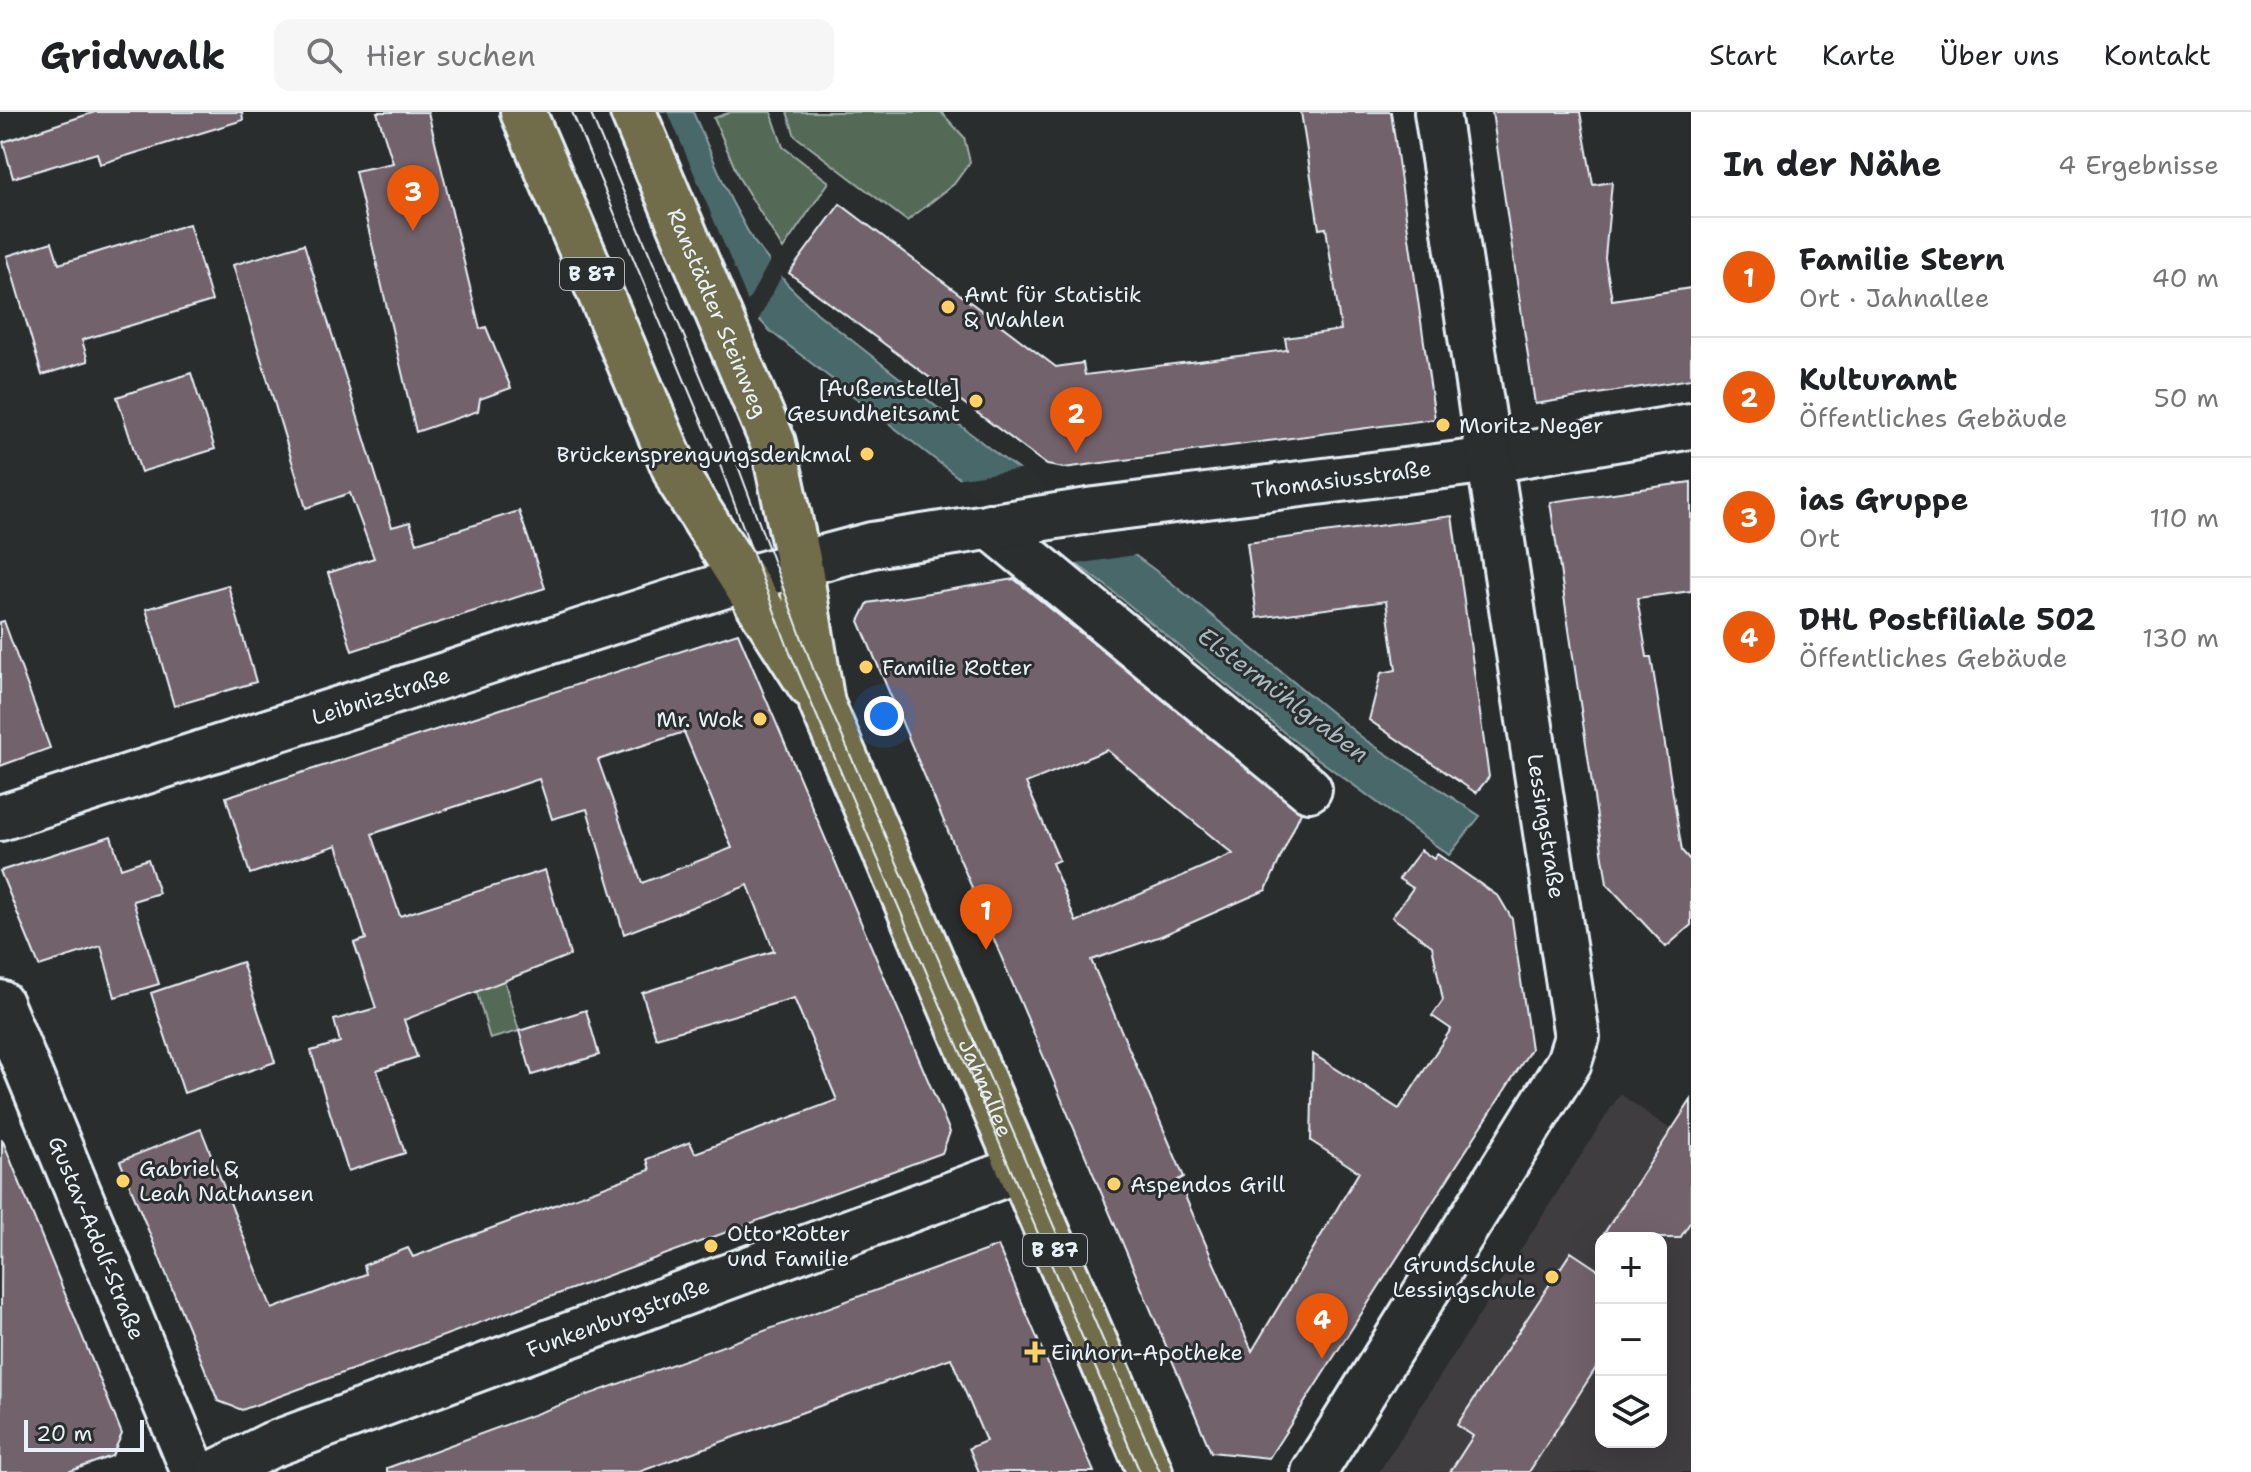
<!DOCTYPE html>
<html lang="de">
<head>
<meta charset="utf-8">
<style>
  :root { --surface:#fff; --page:#f6f6f6; --text:#202124; --muted:#757577; --line:#e0e0e0; --accent:#ea580c }
  body { margin:0; font-family:"Shantell Sans",sans-serif; background:var(--page); color:var(--text) }
  .controls { position:absolute; right:24px; bottom:24px; display:grid; overflow:hidden; border-radius:16px; box-shadow:0 8px 32px #0002 }
  .controls button { width:72px; height:72px; display:grid; place-items:center; padding:0; border:0; border-bottom:2px solid var(--line); background:var(--surface); color:var(--text); font:40px sans-serif }
  .scale { position:absolute; left:24px; bottom:20px; width:120px; box-sizing:border-box; padding-left:8px; border:4px solid #e8f1f8; border-top:0; font-size:22px; line-height:28px; white-space:nowrap; color:#e8f1f8; -webkit-text-stroke:6px #2a2d2e; paint-order:stroke }
  .you { position:absolute; left:884px; top:604px; width:28px; height:28px; margin:-20px; border:6px solid #fff; border-radius:50%; background:#1a73e8; box-shadow:0 0 0 12px #1a73e833 }
  .badge { display:grid; place-items:center; width:52px; height:52px; border-radius:50%; background:var(--accent); color:#fff; font-size:26px; font-weight:700 }
  .pin { position:absolute; translate:-50% -66px; filter:drop-shadow(0 2px 4px #0008) }
  .pin::after { content:''; position:absolute; top:42px; width:28px; height:24px; background:inherit; clip-path:polygon(0 0,100% 0,50% 100%) }
  .list { margin:0; padding:0; list-style:none }
  h2 { display:flex; justify-content:space-between; align-items:center; height:104px; margin:0; padding:0 32px; font-size:34px }
  h2 small { font-size:26px; font-weight:400; color:var(--muted) }
  .list li { display:grid; grid-template-columns:52px 1fr auto; gap:24px; align-items:center; box-sizing:border-box; height:120px; padding:0 32px; border-top:2px solid var(--line) }
  .list b { display:block; font-size:30px; white-space:nowrap }
  .list p { margin:0; font-size:26px; white-space:nowrap; color:var(--muted) }
  .list em { font-size:26px; font-style:normal; color:var(--muted) }
  .icon { flex:none; width:44px; height:44px; fill:none; stroke:currentColor; stroke-width:2; stroke-linecap:round; stroke-linejoin:round }
  .map { position:relative; flex:none; width:1691px; height:1360px; overflow:hidden }
  header { display:flex; align-items:center; gap:48px; box-sizing:border-box; height:112px; padding:0 40px; background:var(--surface); border-bottom:2px solid var(--line) }
  header strong { font-size:38px }
  nav { display:flex; gap:44px; margin-inline-start:auto; font-size:28px }
  .search { width:560px; height:72px; background:var(--page); display:flex; align-items:center; gap:20px; box-sizing:border-box; padding:0 28px; border-radius:16px; color:var(--muted); font-size:30px }
  main { display:flex }
  aside { flex:1; background:var(--surface) }
  .map>svg:first-child { display:block }
  .built { fill:#403d41; fill-rule:evenodd }
  .green { fill:#546a57; stroke:#9eaea8; stroke-width:2 }
  .water { fill:#48676a; stroke:#889ea3; stroke-width:2 }
  .pier { fill:#2a2d2e }
  .building { fill:#72626c; stroke:#e8f1f8; stroke-width:2; fill-rule:evenodd }
  .lines { fill:none; stroke-linecap:round; stroke-linejoin:round }
  .minor-casing { stroke:#e8f1f8; stroke-width:50 }
  .primary-casing { stroke:#e8f1f8; stroke-width:50 }
  .minor { stroke:#2a2d2e; stroke-width:44 }
  .primary { stroke:#716d4b; stroke-width:44 }
  .tram { stroke:#e8f1f8; stroke-width:2 }
  .poi-dot { fill:#ffd166; stroke:#2a2d2e; stroke-width:3 }
  .labels { text-anchor:middle; dominant-baseline:central; stroke-width:6; stroke-linejoin:round; paint-order:stroke }
  .shield { fill:#2a2d2e; stroke:#afb6bb; stroke-width:2 }
  .shield-label { font-size:20px; font-weight:bold; fill:#e8f1f8 }
  .poi-label { font-size:22px; fill:#e8f1f8; stroke:#2a2d2e; text-anchor:start }
  .street-label { font-size:22px; fill:#e8f1f8; stroke:#2a2d2e }
  .water-label { font-size:24px; font-style:italic; fill:#a8babf; stroke:#2a2d2e }
</style>
</head>
<body>
<header>
<strong>Gridwalk</strong>
<div class="search"><svg class="icon" aria-label="search" viewBox="0 0 24 24"><circle cx="10" cy="10" r="6"/><path d="M15 15l6 6"/></svg>Hier suchen</div>
<nav><a>Start</a><a>Karte</a><a>Über uns</a><a>Kontakt</a></nav>
</header>
<main>
<div class="map">
<svg width="1691" height="1360" viewBox="0 0 1691 1360">
  <rect width="100%" height="100%" fill="#2a2d2e"/>
  <filter id="ink" filterUnits="userSpaceOnUse"><feTurbulence type="fractalNoise" baseFrequency=".0125" numOctaves="2"/><feDisplacementMap in="SourceGraphic" scale="16" xChannelSelector="R" yChannelSelector="G"/><feConvolveMatrix kernelMatrix="1 2 1 2 8 2 1 2 1" color-interpolation-filters="sRGB"/></filter>
  <g filter="url(#ink)">
    <!-- built -->
    <path class="built" d="M1620 982 1671 1018 1681 1003 1691 1009V1360H1379ZM1601 1126H1661V1330H1601Z"/>
    <!-- green -->
    <path class="green" d="M731 0H771L783 35 829 70 783 137 739 66 714 6Z
      M787 0H941L964 25 970 50 954 72 907 109 795 24Z
      M502 861 519 919 490 927 474 870Z"/>
    <!-- water -->
    <path class="water" d="M646 0H693L731 88 752 127 787 172 817 201 989 336 1163 464 1364 627 1480 704 1449 743 1303 636 1105 473 959 366 770 219 755 203Z"/>
    <!-- pier -->
    <path class="pier" d="M645 0H668L748 189 771 147 783 161 758 209 744 197 746 193 724 166Z
      M1024 357 1141 442 1070 453 954 367Z"/>
    <!-- building -->
    <path class="building" d="M95 0H242L243 8 100 52 97 41 13 66 3 30Z
      M377 0H428L480 217 486 215 511 276 480 287 478 299 416 320 355 59 393 51Z
      M1301 0H1391L1435 307 1064 356 1047 353 789 161 840 92 1056 255 1083 251 1085 263 1287 238 1285 226 1341 218 1326 116 1319 117Z
      M1492 0H1580L1593 73 1612 70 1605 146 1612 188 1691 176V267L1535 292Z
      M189 112 212 189 82 228 88 249 42 263 7 144 52 130 59 152Z
      M304 132 392 415 410 410 417 431 519 399 545 476 352 539 328 461 374 446 350 381 306 396 233 153Z
      M191 261 215 337 141 360 117 285Z
      M1691 370V479L1637 486 1647 545H1651L1682 739 1691 749V813L1666 835 1607 772 1550 390Z
      M1452 404 1489 665 1476 681 1369 608 1381 561 1396 558 1386 489 1257 506 1247 431Z
      M1014 467 1301 700 1266 778 1161 824 1091 848 1184 1065 1178 1068 1252 1239 1359 1060 1311 1029 1313 942 1399 997 1451 917 1432 904 1443 888 1432 834 1392 805 1413 776 1399 767 1421 738 1434 747 1437 742 1499 785 1512 807 1531 937 1269 1346 1211 1340 859 509 868 491ZM1107 638 1233 742 1076 810 1052 751 1059 748 1026 671Z
      M228 473 256 570 174 594 146 497Z
      M4 509 50 636 0 654V510Z
      M738 521 950 1020 942 1041 242 1298 218 1289 120 1049 201 1017 272 1197 366 1162 364 1153 408 1136 413 1145 650 1058 647 1047 690 1030 695 1041 837 988 794 886 656 926 642 881 774 839 748 773 624 822 587 697 552 707 539 667 372 722 400 804 545 758 570 843 404 908 417 945 377 958 405 1041 348 1059 311 939 340 930 334 908 376 896 354 831 366 827 337 733 250 762 226 685ZM684 620 732 736 642 771 598 648Z
      M111 724 121 756 148 747 159 781 133 789 159 872 115 885 101 834 39 854 0 759Z
      M242 850 275 950 184 981 151 881Z
      M586 898 599 943 532 963 519 919Z
      M1691 988V1109L1680 1126H1601Z
      M2 1027 122 1322 112 1344 68 1360H0Z
      M998 1134 1094 1360H979L969 1336 986 1329 951 1246 639 1360H387V1356Z
      M1571 1140 1601 1160V1248L1529 1360H1450L1473 1324 1457 1313Z"/>
    <g class="lines">
      <defs>
        <g id="minor">
          <path d="M990 414 1309 677"/>
          <path id="s1" d="M0 706 744 467 872 433 1095 398 1491 348 1691 314"/>
          <path id="s2" d="M0 891 194 1360"/>
          <path id="s3" d="M217 1360 271 1333 1020 1057"/>
          <path d="M1314 1360 1569 950 1577 925 1437 0"/>
        </g>
        <g id="primary">
          <path d="M523 0 680 369 810 573"/>
          <path id="s4" d="M633 0 773 331 799 452 822 592 1150 1360"/>
        </g>
      </defs>
      <!-- minor casing -->
      <use href="#minor" class="minor-casing"/>
      <!-- primary casing -->
      <use href="#primary" class="primary-casing"/>
      <!-- minor -->
      <use href="#minor" class="minor"/>
      <!-- primary -->
      <use href="#primary" class="primary"/>
      <!-- tram -->
      <path class="tram" d="M572 0 720 353 790 541 1140 1360
        M590 0 735 346 814 559 1160 1360"/>
    </g>
  </g>
  <!-- markers -->
  <g class="poi-dot">
    <circle cx="948" cy="195" r="8"/>
    <circle cx="976" cy="289" r="8"/>
    <circle cx="1443" cy="313" r="8"/>
    <circle cx="867" cy="342" r="8"/>
    <circle cx="866" cy="555" r="8"/>
    <circle cx="760" cy="607" r="8"/>
    <circle cx="123" cy="1069" r="8"/>
    <circle cx="1114" cy="1072" r="8"/>
    <circle cx="711" cy="1134" r="8"/>
    <circle cx="1552" cy="1165" r="8"/>
    <path d="M1031 1228h8v8h8v8h-8v8h-8v-8h-8v-8h8z"/>
  </g>
  <g class="labels">
    <!-- shield labels -->
    <g class="shield">
      <rect x="560" y="146" width="64" height="32" rx="6"/>
      <rect x="1023" y="1122" width="64" height="32" rx="6"/>
    </g>
    <g class="shield-label">
      <text x="592" y="162">B 87</text>
      <text x="1055" y="1138">B 87</text>
    </g>
    <!-- poi labels -->
    <g class="poi-label">
      <text x="964" y="182">Amt für Statistik<tspan x="964" dy="25">&amp; Wahlen</tspan></text>
      <text x="960" y="276" text-anchor="end">[Außenstelle]<tspan x="960" dy="25">Gesundheitsamt</tspan></text>
      <text x="1459" y="313">Moritz Neger</text>
      <text x="851" y="342" text-anchor="end">Brückensprengungsdenkmal</text>
      <text x="882" y="555">Familie Rotter</text>
      <text x="744" y="607" text-anchor="end">Mr. Wok</text>
      <text x="139" y="1056">Gabriel &amp;<tspan x="139" dy="25">Leah Nathansen</tspan></text>
      <text x="1130" y="1072">Aspendos Grill</text>
      <text x="727" y="1121">Otto Rotter<tspan x="727" dy="25">und Familie</tspan></text>
      <text x="1536" y="1152" text-anchor="end">Grundschule<tspan x="1536" dy="25">Lessingschule</tspan></text>
      <text x="1051" y="1240">Einhorn-Apotheke</text>
    </g>
    <!-- street labels -->
    <g class="street-label">
      <text stroke="none"><textPath href="#s4" startOffset="218">Ranstädter Steinweg</textPath></text>
      <text stroke="none"><textPath href="#s1" startOffset="1388">Thomasiusstraße</textPath></text>
      <text stroke="none"><textPath href="#s1" startOffset="400">Leibnizstraße</textPath></text>
      <text transform="translate(1546 714) rotate(81)">Lessingstraße</text>
      <text stroke="none"><textPath href="#s4" startOffset="1042">Jahnallee</textPath></text>
      <text stroke="none"><textPath href="#s2" startOffset="254">Gustav-Adolf-Straße</textPath></text>
      <text stroke="none"><textPath href="#s3" startOffset="430">Funkenburgstraße</textPath></text>
    </g>
    <!-- water labels -->
    <g class="water-label">
      <text transform="translate(1283 583) rotate(37)">Elstermühlgraben</text>
    </g>
  </g>
</svg>
<div class="controls">
<button>+</button>
<button>−</button>
<button><svg class="icon" aria-label="layers" viewBox="0 0 24 24"><path d="M12 4l9 5-9 5-9-5zM3 14l9 5 9-5"/></svg></button>
</div>
<div class="scale">20 m</div>
<div class="you"></div>
<div class="pin badge" style="left:986px;top:838px">1</div>
<div class="pin badge" style="left:1076px;top:341px">2</div>
<div class="pin badge" style="left:413px;top:119px">3</div>
<div class="pin badge" style="left:1322px;top:1247px">4</div>
</div>
<aside>
<h2>In der Nähe<small>4 Ergebnisse</small></h2>
<ul class="list">
<li><span class="badge">1</span><div><b>Familie Stern</b><p>Ort · Jahnallee</p></div><em>40 m</em></li>
<li><span class="badge">2</span><div><b>Kulturamt</b><p>Öffentliches Gebäude</p></div><em>50 m</em></li>
<li><span class="badge">3</span><div><b>ias Gruppe</b><p>Ort</p></div><em>110 m</em></li>
<li><span class="badge">4</span><div><b>DHL Postfiliale 502</b><p>Öffentliches Gebäude</p></div><em>130 m</em></li>
</ul>
</aside>
</main>
</body>
</html>
